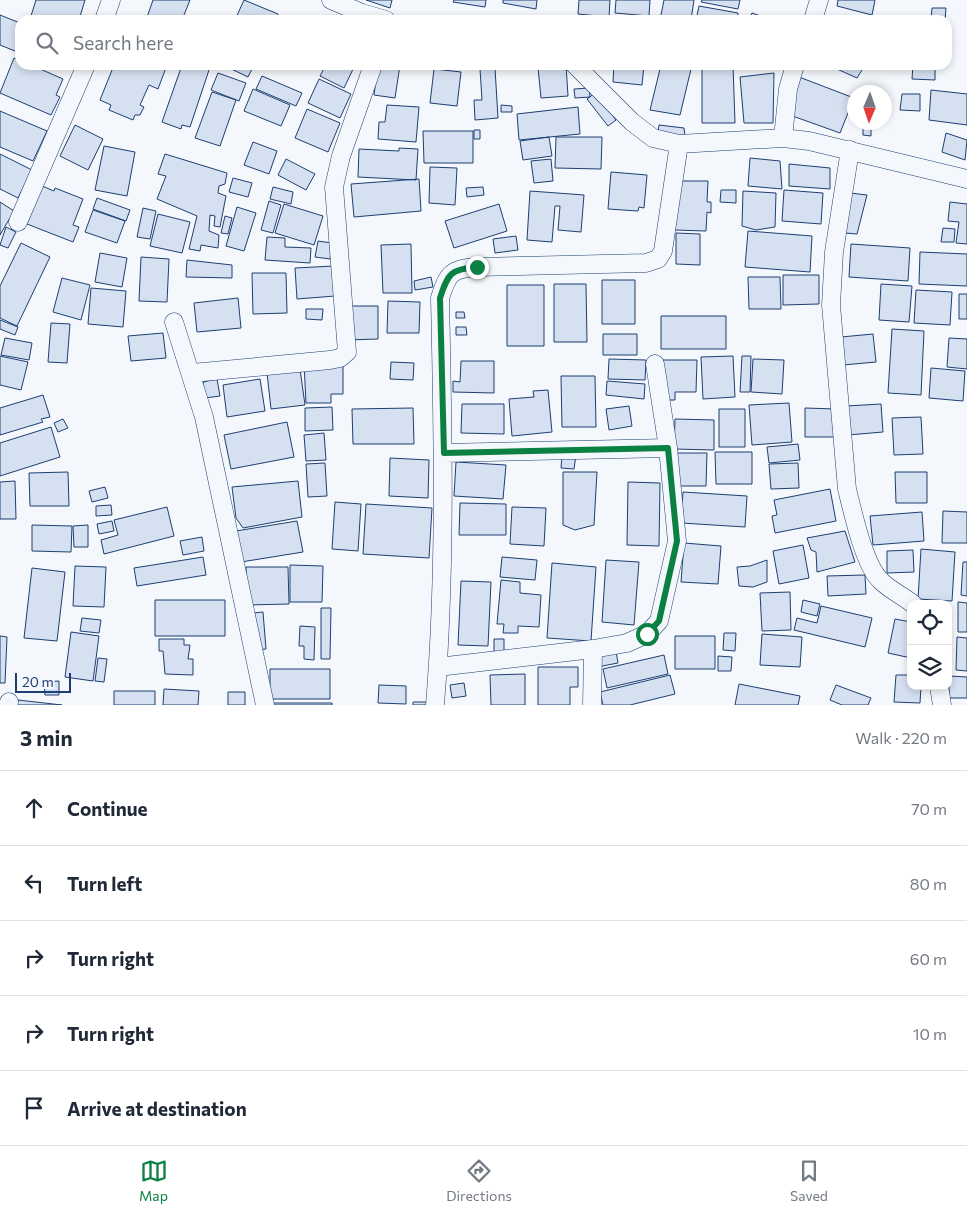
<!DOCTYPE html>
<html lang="en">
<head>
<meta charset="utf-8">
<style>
  :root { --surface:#fff; --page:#f6f6f7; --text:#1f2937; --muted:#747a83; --line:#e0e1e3; --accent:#0b8043 }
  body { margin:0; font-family:Commissioner,sans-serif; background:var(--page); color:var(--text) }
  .controls { position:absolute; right:15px; bottom:15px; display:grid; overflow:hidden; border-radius:10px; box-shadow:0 2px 8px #0003 }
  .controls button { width:45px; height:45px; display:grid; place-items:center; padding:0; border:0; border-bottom:1px solid var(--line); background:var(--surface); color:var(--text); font:25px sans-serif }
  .compass { position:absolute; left:847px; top:85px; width:45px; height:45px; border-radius:50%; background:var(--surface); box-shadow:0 2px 8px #0003; rotate:182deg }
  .scale { position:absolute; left:15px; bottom:12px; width:56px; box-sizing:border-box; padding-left:5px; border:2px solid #1d3f73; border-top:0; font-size:14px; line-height:18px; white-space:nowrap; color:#1d3f73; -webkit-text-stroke:4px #f4f7fb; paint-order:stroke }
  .stop { position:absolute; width:15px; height:15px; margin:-11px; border:4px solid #0b8043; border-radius:50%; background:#fff }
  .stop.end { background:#0b8043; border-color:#fff; box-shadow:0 1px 5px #0008 }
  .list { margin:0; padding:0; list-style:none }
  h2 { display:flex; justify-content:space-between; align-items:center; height:65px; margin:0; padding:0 20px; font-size:21px }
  h2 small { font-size:16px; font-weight:400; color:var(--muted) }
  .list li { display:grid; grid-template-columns:32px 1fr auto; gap:15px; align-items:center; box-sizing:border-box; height:75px; padding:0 20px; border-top:1px solid var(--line) }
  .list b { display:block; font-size:19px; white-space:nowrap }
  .list em { font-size:16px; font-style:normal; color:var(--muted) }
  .icon { flex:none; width:28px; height:28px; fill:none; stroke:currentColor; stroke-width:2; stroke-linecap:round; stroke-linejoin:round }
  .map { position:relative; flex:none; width:967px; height:705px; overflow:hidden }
  .search { position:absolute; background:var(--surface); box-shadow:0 2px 8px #0003; left:15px; right:15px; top:15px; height:55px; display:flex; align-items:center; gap:12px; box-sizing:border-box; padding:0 18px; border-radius:15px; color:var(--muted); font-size:19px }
  .sheet { height:440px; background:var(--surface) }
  nav { display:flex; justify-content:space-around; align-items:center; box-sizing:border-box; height:70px; border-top:1px solid var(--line); background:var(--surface); font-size:14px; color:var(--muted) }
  nav a { display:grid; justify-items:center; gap:2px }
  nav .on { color:var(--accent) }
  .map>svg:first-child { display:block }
  .building { fill:#d5e0f0; stroke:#1d3f73 }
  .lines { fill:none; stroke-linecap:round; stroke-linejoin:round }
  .street-casing { stroke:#1d3f73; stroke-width:19 }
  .street { stroke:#f4f7fb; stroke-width:18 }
  .route { stroke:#0b8043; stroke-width:6 }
</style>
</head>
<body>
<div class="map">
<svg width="967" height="705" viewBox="0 0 967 705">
  <rect width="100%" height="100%" fill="#f4f7fb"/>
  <!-- building -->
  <path class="building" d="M36 0H85L79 20H33L30 19Z
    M153 0H190L182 20H146Z
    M244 0 278 14 275 20H235Z
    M366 0H392L390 8Z
    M454 0H486L485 7 453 2Z
    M503 0H537L536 9 503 3Z
    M579 0H610L609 17 578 14Z
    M616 0H650L649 16 615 13Z
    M664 0H694L691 20H660Z
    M702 0H740L738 9 701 2Z
    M838 0H875L872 15 837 6Z
    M699 6 738 13 737 20H696Z
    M932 8H946L945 20H931Z
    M752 13 772 20H749Z
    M0 15 20 23V53L0 45Z
    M14 58 20 60V65H31L63 79 56 95 60 97 51 115 0 93Z
    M114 65H167L158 89 149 85 140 105 144 107 140 115H135L133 120 109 110 111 105 100 100Z
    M182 65H203L210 67 190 127 182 125 181 129 162 122Z
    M223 65H254L248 77Z
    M326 65H355L344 88 320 76Z
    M378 65H400L395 98 374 95Z
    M566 65 568 96 541 98 538 68Z
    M614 65H644L642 85 613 82Z
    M661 65H692L680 115 650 110Z
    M702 65H733L735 123H702Z
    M828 65H865L857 78Z
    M913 65H935V80L912 79Z
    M495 68 498 118 475 120 474 100H482L480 69Z
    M434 69 461 72 457 106 430 103Z
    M218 73 246 83 239 101 211 90Z
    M774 73 773 123H744L740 77Z
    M262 76 302 93 296 106 256 89Z
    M799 77 854 98 840 133 787 114Z
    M319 79 351 94 340 118 308 103Z
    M589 88 590 97 575 98 574 89Z
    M253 89 290 105 281 126 244 111Z
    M931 90 967 94V125L929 120Z
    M212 92 236 100 220 146 195 138Z
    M595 93 616 120 608 126 587 99Z
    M902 94H920V111L900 110Z
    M387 105 419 107 416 142 378 139 379 122H385Z
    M501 105 512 106V112H501Z
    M578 107 580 134 519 140 517 114Z
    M307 109 340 123 328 152 295 138Z
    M0 111 47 131 33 161 0 147Z
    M863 122H871V136L863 135Z
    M75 125 103 139 88 170 60 156Z
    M659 125 684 128 685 137 658 133Z
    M474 130H480V139H474Z
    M423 131H473V163H424Z
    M946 133 967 140 965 160 942 152Z
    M549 137 552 156 523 160 520 141Z
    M556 137H602L601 169 555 168Z
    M253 142 277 151 269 174 244 165Z
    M104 146 135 152 127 196 95 190Z
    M399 148 418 149 416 180 358 177 359 149 399 151Z
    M0 154 32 170 18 198 0 189Z
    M165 154 227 173 225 184 219 186 218 193 226 196 220 227 214 226 215 216 210 215 209 231 219 235 218 248 201 245 200 251 189 249 197 216 157 199 166 176 158 174Z
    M750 158 780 161 782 189 748 186Z
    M286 159 315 174 306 190 278 175Z
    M551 159 553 181 534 183 531 161Z
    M789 164 830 168V189L789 186Z
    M430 167 457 168 455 205 429 203Z
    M611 172 647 175 644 208 639 207 638 211 608 209Z
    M233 178 252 183 248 197 229 192Z
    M419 179 421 211 354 217 351 184Z
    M677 181H708L707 202H711V213L707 212 706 231 675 230Z
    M42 186 54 191 55 188 83 199 73 225 79 227 73 242 27 224Z
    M273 187 293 192 291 204 270 199Z
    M483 187 484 195 467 197 466 188Z
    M721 190H736V203L720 202Z
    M784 190 823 193 821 224 782 221Z
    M530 191 584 195 581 232 558 230 560 206H555L552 242 527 240Z
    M743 191 776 193 775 227 756 230 742 226Z
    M850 193 867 195 857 234 845 233Z
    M97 198 130 210 126 221 93 209Z
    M269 201 281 205 273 233 261 230Z
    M0 202 14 211 0 235Z
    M950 202 967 204V244L956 243 959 222 948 221Z
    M284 204 323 216 314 245 275 233Z
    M499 204 507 231 454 248 445 221Z
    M237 207 256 213 244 251 226 246Z
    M143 208 156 211 150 239 137 237Z
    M93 210 125 221 117 243 85 232Z
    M158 214 190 222 182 253 150 246Z
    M225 216 232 218 228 234 221 233Z
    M6 227 16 232 8 248 0 245Z
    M943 228 955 229 954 242H941Z
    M748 231 812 236 810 272 745 267Z
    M676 233 700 234V265L676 264Z
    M516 236 518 250 495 253 493 239Z
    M267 237 285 238V247L311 248 310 263 265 260Z
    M318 241 332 243 330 259 315 257Z
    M21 243 50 257 17 326 0 318V286Z
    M411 244 412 293H383L381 245Z
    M851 244 910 248 908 281 849 277Z
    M920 252 967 254V286L919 284Z
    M100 253 127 258 122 287 95 282Z
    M141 257 169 259 167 302 139 301Z
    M187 260 232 265V278L186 277Z
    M333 266 335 296 297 299 295 268Z
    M252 273H286L287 313 253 314Z
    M783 275H819V304L783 305Z
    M431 277 433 287 415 290 414 281Z
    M748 277H780L781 309H749Z
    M62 278 90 285 81 320 53 312Z
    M602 280H635V324H602Z
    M554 284H586L587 342H554Z
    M881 284 912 286 909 322 879 320Z
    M507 285H544V346H507Z
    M91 288 126 291 123 327 88 324Z
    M916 290 952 292 950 325 914 323Z
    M959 294H967V319H959Z
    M238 298 241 328 197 332 194 303Z
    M388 301 420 302 419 333H387Z
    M345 306H378V339L346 340Z
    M306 309H323L322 320 306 319Z
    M456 312H464L465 318H456Z
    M661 316H726V349H661Z
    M0 320 18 327 15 335 0 329Z
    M51 323 70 324 67 363 48 362Z
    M456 327H466L467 335H456Z
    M892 329 924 331 921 395 888 393Z
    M163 333 166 358 131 361 128 336Z
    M603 334H637V355H603Z
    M873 334 876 362 843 365 841 337Z
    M5 338 32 343 29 360 1 355Z
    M949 338 967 339V369L947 367Z
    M0 356 28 362 21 390 0 385Z
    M733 356 735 397 703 399 701 357Z
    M742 356H751L750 392H740Z
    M609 359 646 360 645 380 608 379Z
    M753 359 784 360 782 394 751 392Z
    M662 360H697L696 392H675V400H662Z
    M461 361H494V393L453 392V381L460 382Z
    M391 362 414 363 413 380 390 379Z
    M304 363H343V394H331V403H306Z
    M931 368 965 371 963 401 929 398Z
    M300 369 305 405 271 409 267 373Z
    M561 376H595L596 427H562Z
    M217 379 220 396 205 398 203 382Z
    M260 379 265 411 227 417 223 385Z
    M607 381 645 384 644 399 606 395Z
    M548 390 552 432 512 436 509 399 534 397 533 391Z
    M43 395 50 417 41 419 43 422 0 435V408Z
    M789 403 792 442 752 445 749 405Z
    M462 404H504V434L461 433Z
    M881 404 883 432 848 435 846 406Z
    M629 406 632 426 609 430 606 409Z
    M332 407 333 430 305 431V408Z
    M413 408 414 444H353L352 409Z
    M805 408 835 409V437H805Z
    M719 409H745V447H719Z
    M921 417 923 454 894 455 892 418Z
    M63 419 68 428 58 432 54 423Z
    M675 419 714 420V450L674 449Z
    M287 422 294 457 231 469 224 435Z
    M51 427 60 457 0 476V443Z
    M324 433 326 460 306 461 304 435Z
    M798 444 800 460 769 463 767 447Z
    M715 452H752V484H716Z
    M675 453H707L706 486H674Z
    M562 454 576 455 574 469 561 468Z
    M390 458 429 460 428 498 389 496Z
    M456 462 506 465 503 499 454 496Z
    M325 463 327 496 308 497 306 464Z
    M798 463 799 488 771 489 769 464Z
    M68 472 69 506H30L29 473Z
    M563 472H597L594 525 575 530 563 525Z
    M895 472H927V503H896Z
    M15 481 16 519H0V482Z
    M298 481 302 517 243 528 236 518 232 487Z
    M628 482 660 483 659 546 627 545Z
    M105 487 108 498 92 502 89 491Z
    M830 489 836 521 775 533 772 516 777 515 774 500Z
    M683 492 747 496 745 527 681 523Z
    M335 502 361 504 358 551 332 549Z
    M460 503 506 504V535H459Z
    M366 504 432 508 429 558 363 554Z
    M111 505 112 515 96 516V506Z
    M167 507 174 536 104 554 101 540 118 535 114 520Z
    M512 507 546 508 544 546 510 544Z
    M943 511 967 512V543H942Z
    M922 512 924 541 873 545 870 516Z
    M112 521 114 531 99 534 97 524Z
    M297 521 303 552 241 562 236 531Z
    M32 525 72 526 71 552 32 551Z
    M88 525V547H74L73 526Z
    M845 531 855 562 817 572 816 552 811 550 807 538Z
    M202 537 204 551 183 555 180 541Z
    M684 543 721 546 718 584 681 582Z
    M803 545 809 578 779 584 773 551Z
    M921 549 955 552 952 601 918 599Z
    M913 550 914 572 887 573V551Z
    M203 557 206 575 137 586 134 568Z
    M502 557 537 560 535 580 500 577Z
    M606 560 639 562 634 625 602 622Z
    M767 560V582L753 587 739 586 737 567 750 566Z
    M963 562H967V596L961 595Z
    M552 563 596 567 591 641 547 638Z
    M290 565 323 566 322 602H290Z
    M75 566 106 567 104 607 73 606Z
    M246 567H288L289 604 247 605Z
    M32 568 65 572 57 641 24 638Z
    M865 575 866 594 828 596 827 576Z
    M501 580 520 582V593L541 595 539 627 518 626V633H503L504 624H497Z
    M461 581 491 582 488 646 458 645Z
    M790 592 791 630 762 631 760 593Z
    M155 600H225V636H155Z
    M803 600 820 604 817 616 801 612Z
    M958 602 967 603V632H958Z
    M821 606 872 618 865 647 794 630 797 618 817 623Z
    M321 608H331L330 659H321Z
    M263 612 266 649 257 650 253 613Z
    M82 618 101 620 99 633 80 631Z
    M895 619 911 622V658L888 653Z
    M300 626 315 627 314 660 304 659V646H299Z
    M71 632 99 636 93 681 65 677Z
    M724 633H736L735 651 723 650Z
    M762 634 802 637 800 667 760 665Z
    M0 636 7 637 5 683H0Z
    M675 636H715V669H675Z
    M957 637 967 638V671L956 670Z
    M159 639H184V645H190L188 659H193V675L165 674 163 651H159Z
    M494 639H504V653H494Z
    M616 651 618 663 592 668 589 656Z
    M664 655 668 674 607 688 603 669Z
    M718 656 732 657 731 671H718Z
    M98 658 107 659 104 682 95 681Z
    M538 667H578V687H570V705H538Z
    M270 669H330V699H270Z
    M525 674V705H491L490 675Z
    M670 675 675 694 630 705H603L600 692Z
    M896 675H911V686H921L920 703 894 702Z
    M949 676 967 677V698H949Z
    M59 681V695H45L44 682Z
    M464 683 466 696 452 698 450 685Z
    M739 684 800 696 798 705H735Z
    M379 685 406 686V704L378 703Z
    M836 685 871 698 868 705H842L830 700Z
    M164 689 199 691 198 705H163Z
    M114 691H155V705H114Z
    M228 692H245V705H228Z
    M18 700 62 705H17Z
    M413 702H427V705H413Z
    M272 703H332V705H272Z"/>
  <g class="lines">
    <defs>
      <path id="street" d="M331 0 362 13 386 20
        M104 20 111 0
        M813 20 819 0
        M575 65 632 122 653 138 679 144 783 138 809 141 967 179
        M783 138 788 89 795 65
        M850 150 834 252 831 305 847 489C853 513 864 565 881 581 890 590 903 596 913 604
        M18 222 86 65
        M174 322 204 417 265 705
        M192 373 330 360 340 358 347 352 334 187 341 156 373 65
        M444 453 668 448
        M438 667 593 649 627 643 647 634 659 621 677 541 668 448 655 364
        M939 686 942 705
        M8 705 9 702
        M435 705C446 570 443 433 440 298 448 273 451 269 477 267L646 263 658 259 663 251 679 144
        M592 705 593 649"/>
    </defs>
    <!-- street casing -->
    <use href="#street" class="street-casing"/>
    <!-- street -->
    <use href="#street" class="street"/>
  </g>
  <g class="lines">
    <!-- route -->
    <path class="route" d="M477 267C451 269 448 273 440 298L444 453 668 448 677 541 659 621 647 634"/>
  </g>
</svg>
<div class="controls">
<button><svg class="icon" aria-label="locate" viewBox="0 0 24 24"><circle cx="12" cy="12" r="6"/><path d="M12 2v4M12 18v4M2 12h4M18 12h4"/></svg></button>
<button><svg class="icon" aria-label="layers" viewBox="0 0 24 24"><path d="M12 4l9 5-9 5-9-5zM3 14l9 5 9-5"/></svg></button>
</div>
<svg class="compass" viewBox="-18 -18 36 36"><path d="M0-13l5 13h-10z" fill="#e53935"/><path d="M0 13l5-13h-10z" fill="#747a83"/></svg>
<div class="scale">20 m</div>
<div class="stop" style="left:647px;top:634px"></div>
<div class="stop end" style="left:477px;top:267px"></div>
<div class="search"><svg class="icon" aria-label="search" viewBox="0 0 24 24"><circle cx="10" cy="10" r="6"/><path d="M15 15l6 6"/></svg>Search here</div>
</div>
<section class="sheet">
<h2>3 min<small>Walk · 220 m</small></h2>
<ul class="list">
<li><svg class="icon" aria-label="ahead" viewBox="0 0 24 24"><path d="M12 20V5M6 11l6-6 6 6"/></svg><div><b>Continue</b></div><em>70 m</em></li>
<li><svg class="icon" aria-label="left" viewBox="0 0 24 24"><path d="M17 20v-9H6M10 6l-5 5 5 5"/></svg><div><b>Turn left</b></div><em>80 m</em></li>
<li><svg class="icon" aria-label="right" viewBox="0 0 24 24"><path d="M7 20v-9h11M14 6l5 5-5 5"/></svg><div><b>Turn right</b></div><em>60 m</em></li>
<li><svg class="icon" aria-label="right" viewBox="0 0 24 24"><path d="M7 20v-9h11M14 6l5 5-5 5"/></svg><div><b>Turn right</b></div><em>10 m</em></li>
<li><svg class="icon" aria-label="arrive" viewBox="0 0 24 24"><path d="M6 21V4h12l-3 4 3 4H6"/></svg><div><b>Arrive at destination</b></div></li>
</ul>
</section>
<nav>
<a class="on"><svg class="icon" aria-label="map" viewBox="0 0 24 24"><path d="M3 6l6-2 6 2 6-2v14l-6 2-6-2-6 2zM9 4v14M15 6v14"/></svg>Map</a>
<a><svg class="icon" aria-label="directions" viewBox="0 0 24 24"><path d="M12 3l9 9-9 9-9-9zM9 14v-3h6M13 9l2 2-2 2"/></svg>Directions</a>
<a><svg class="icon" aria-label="saved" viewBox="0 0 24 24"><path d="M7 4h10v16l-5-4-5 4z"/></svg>Saved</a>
</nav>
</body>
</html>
